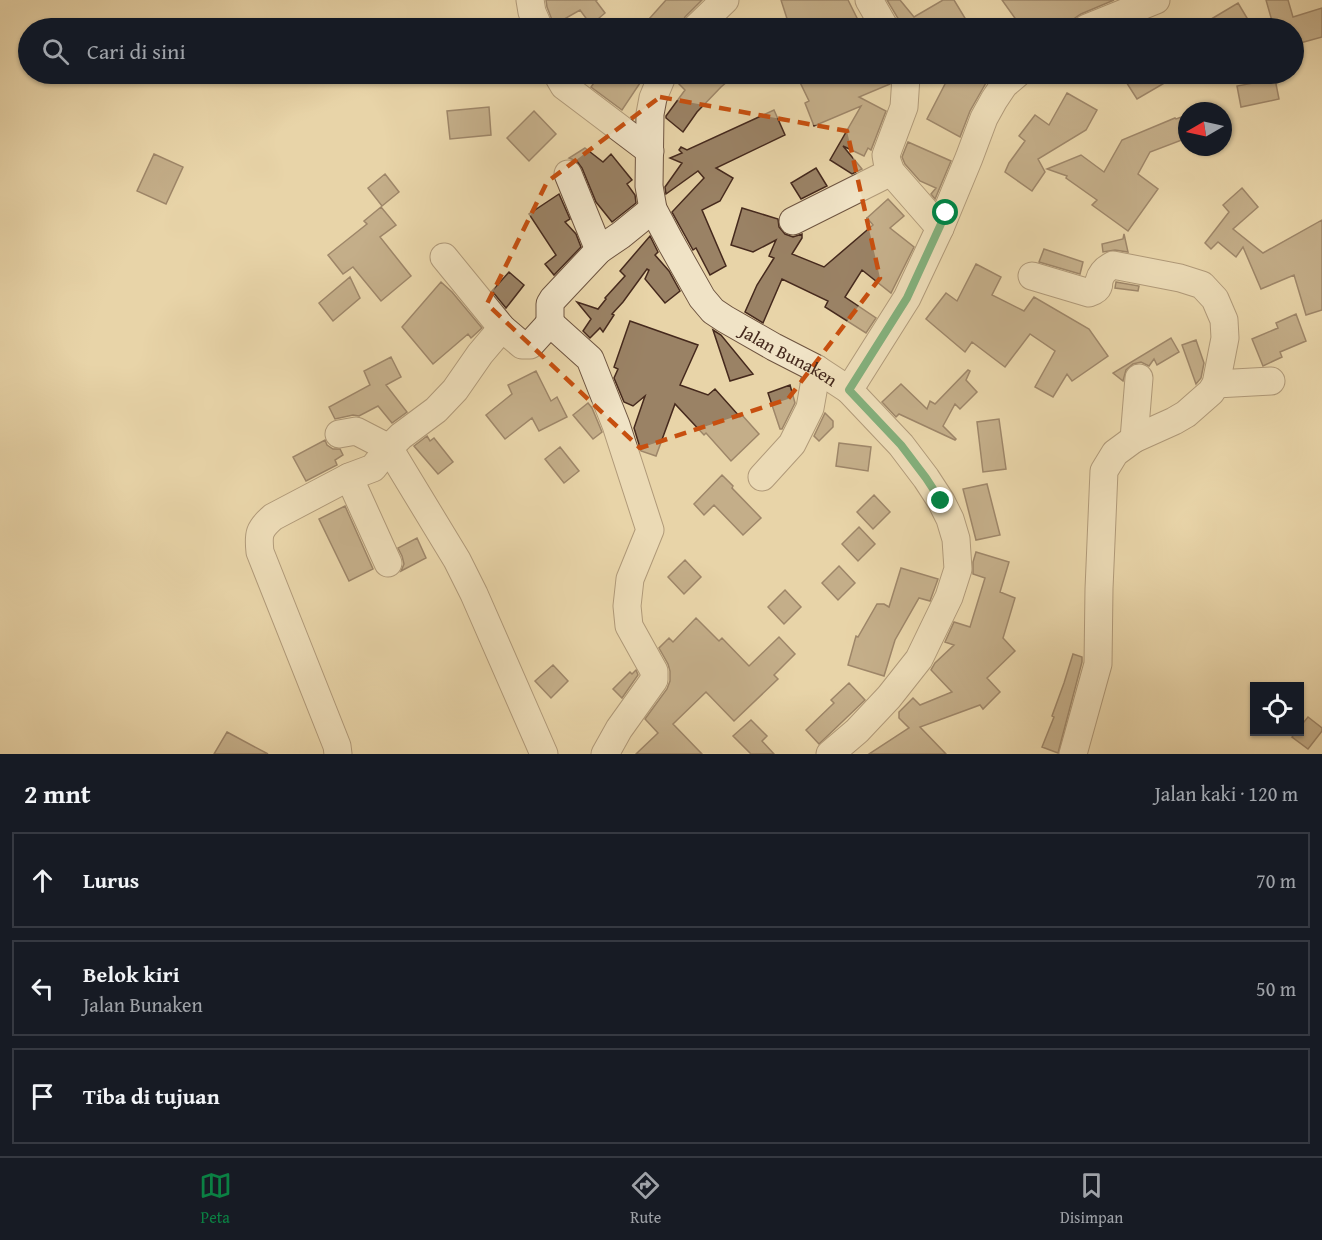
<!DOCTYPE html>
<html lang="id">
<head>
<meta charset="utf-8">
<style>
  :root { --surface:#171b24; --page:#20242c; --text:#f1f3f6; --muted:#9ea1a6; --line:#363941; --accent:#0b8043 }
  body { margin:0; font-family:"Gentium Book Plus",serif; background:var(--page); color:var(--text) }
  .controls { position:absolute; right:18px; bottom:18px; display:grid; overflow:hidden; border-radius:0px; box-shadow:0 2px 4px #0004 }
  .controls button { width:54px; height:54px; display:grid; place-items:center; padding:0; border:0; border-bottom:2px solid var(--line); background:var(--surface); color:var(--text); font:30px sans-serif }
  .compass { position:absolute; left:1178px; top:102px; width:54px; height:54px; border-radius:50%; background:var(--surface); box-shadow:0 2px 4px #0004; rotate:261deg }
  .stop { position:absolute; width:18px; height:18px; margin:-14px; border:4px solid #0b8043; border-radius:50%; background:#fff }
  .stop.end { background:#0b8043; border-color:#fff; box-shadow:0 2px 6px #0008 }
  .list { margin:0; padding:0; list-style:none }
  h2 { display:flex; justify-content:space-between; align-items:center; height:78px; margin:0; padding:0 24px; font-size:26px }
  h2 small { font-size:20px; font-weight:400; color:var(--muted) }
  .list li { display:grid; grid-template-columns:39px 1fr auto; gap:18px; align-items:center; box-sizing:border-box; height:96px; margin:0 12px 12px; padding:0 12px; border:2px solid var(--line); border-radius:0px }
  .list b { display:block; font-size:22px; white-space:nowrap }
  .list p { margin:0; font-size:20px; white-space:nowrap; color:var(--muted) }
  .list em { font-size:20px; font-style:normal; color:var(--muted) }
  .icon { flex:none; width:33px; height:33px; fill:none; stroke:currentColor; stroke-width:2; stroke-linecap:round; stroke-linejoin:round }
  .map { position:relative; flex:none; width:1322px; height:754px; overflow:hidden }
  .search { position:absolute; background:var(--surface); box-shadow:0 2px 4px #0004; left:18px; right:18px; top:18px; height:66px; display:flex; align-items:center; gap:15px; box-sizing:border-box; padding:0 21px; border-radius:33px; color:var(--muted); font-size:22px }
  .sheet { height:402px; background:var(--surface) }
  nav { display:flex; justify-content:space-around; align-items:center; box-sizing:border-box; height:84px; border-top:2px solid var(--line); background:var(--surface); font-size:16px; color:var(--muted) }
  nav a { display:grid; justify-items:center; gap:3px }
  nav .on { color:var(--accent) }
  .map>svg:first-child { display:block }
  .building { fill:#9a8265; stroke:#45291d; stroke-width:1.5 }
  .lines { fill:none; stroke-linecap:round; stroke-linejoin:round }
  .minor-casing { stroke:#6e5440; stroke-width:29 }
  .minor { stroke:#f0e3c6; stroke-width:27 }
  .route { stroke:#0b8043; stroke-width:8 }
  .marked { fill:none; stroke:#c74f0f; stroke-width:4.5; stroke-dasharray:12 8; stroke-linejoin:round }
  .labels { text-anchor:middle; dominant-baseline:central; stroke-width:5; stroke-linejoin:round; paint-order:stroke }
  .street-label { font-size:18px; fill:#45291d; stroke:#f0e3c6 }
</style>
</head>
<body>
<div class="map">
<svg width="1322" height="754" viewBox="0 0 1322 754">
  <rect width="100%" height="100%" fill="#e8d4a8"/>
  <filter id="stains"><feTurbulence type="fractalNoise" baseFrequency=".00333" numOctaves="4"/><feColorMatrix values="0 0 0 0 .2 0 0 0 0 .09 0 0 0 0 .02 0 0 0 .5 -.17"/></filter>
  <radialGradient id="worn" r=".72"><stop offset=".6" stop-color="#630" stop-opacity="0"/><stop offset="1" stop-color="#630" stop-opacity=".3"/></radialGradient>
  <!-- building -->
  <path class="building" d="M546 0H597L596 1 605 13 591 25 580 10 554 25 547 7Z
    M666 0H702L685 17 680 28H641Z
    M781 0H848L862 28H790Z
    M887 0H900L914 17 943 0H954L971 28H901L899 20Z
    M1002 0H1114L1081 14 1075 18 1071 26 1068 28H1053L1048 20 1037 28H1022Z
    M1266 0H1288L1293 17 1322 8V37L1293 45V28H1274Z
    M1238 3 1253 28H1196L1213 18Z
    M600 74H646L622 110 591 87Z
    M686 74H736L721 87 697 112 683 132 666 118V116L685 90 678 83Z
    M796 74H890V84L859 97 886 111 871 150 868 148 864 156 843 146 862 169 852 174 830 160 861 106 814 126 805 103 809 101Z
    M932 74H991L970 111 960 137 927 119 945 84Z
    M1121 74H1180L1137 99Z
    M1275 79 1279 99 1241 107 1237 86Z
    M1067 93 1097 110 1086 130 1038 159 1045 172 1032 191 1005 172 1009 163 1025 141 1019 136 1035 115 1049 125Z
    M489 107 491 135 450 139 447 111Z
    M774 110 785 135 716 168 733 178 720 201 702 210 726 266 710 275 696 248 693 250 672 212 704 178 698 171 666 194 665 187 682 163 670 158 682 153 679 150 681 147 687 150Z
    M534 111 556 134 529 161 507 138Z
    M1187 115V138L1150 152 1138 174 1158 189 1128 231 1092 205 1097 200 1066 178 1067 176 1047 169 1081 155 1104 172 1122 140 1175 118 1176 119Z
    M908 142 951 161 935 199 931 194 936 188 920 181 905 164 902 157Z
    M585 148 603 162 611 154 632 180 627 184 635 195 636 203 612 222 596 202 582 168 577 161 569 158Z
    M154 154 183 167 166 204 137 191Z
    M816 168 827 186 801 199 791 183Z
    M385 174 399 192 382 206 368 188Z
    M1242 188 1258 207 1233 229 1263 253 1322 220V310L1306 315 1294 275 1261 289 1243 247 1236 257 1218 242 1211 249 1205 243 1229 212 1223 205Z
    M559 194 570 219 565 222 576 234 581 247 554 275 545 264 556 255 529 214Z
    M888 199 904 216 890 228 914 247 891 293 862 270 845 297 876 318 866 333 825 307 828 301 782 279 763 323 745 312 757 285 774 258 769 256 776 240 753 252 731 245 742 208 778 219 779 227 785 234 793 237 802 234V238L792 254 824 267 873 225 867 218Z
    M381 207 396 225 380 237 411 276 381 301 353 267 343 274 328 255 367 224 364 221Z
    M1124 234 1128 252 1115 250 1103 252 1102 244 1123 239Z
    M650 236 658 252 655 255 669 271 680 291 665 303 645 279 649 270 647 269 623 302 612 314 614 315 603 332 600 328 590 338 583 331 591 319 577 302 598 309 606 299 605 298 625 276 620 271Z
    M1044 249 1083 262 1080 274 1039 262Z
    M976 264 1001 277 992 295 1024 311 1034 297 1089 329 1108 356 1072 381 1067 374 1053 397 1035 387 1055 351 1030 334 1005 367 972 342 965 352 926 319 946 293 957 301Z
    M509 272 524 285 506 308 492 291Z
    M350 277 360 298 333 321 319 303Z
    M441 282 452 292 482 328 471 338 468 334 433 364 402 327Z
    M1116 282 1139 286 1138 291 1115 288Z
    M1296 314 1306 341 1280 352 1282 357 1263 366 1252 339 1278 328 1276 323Z
    M630 321 698 345 680 385 708 395 715 389 740 417 742 415 759 434 731 461 706 433 704 435 675 404 656 456 641 451 634 428 645 396 633 406 624 402 614 378 618 369 614 367Z
    M713 330 721 335 753 374 730 381Z
    M1171 338 1179 352 1157 365 1154 359 1149 366 1141 362 1133 364 1126 370 1123 381 1113 373Z
    M1196 340 1204 363 1201 378 1196 384 1182 345Z
    M391 357 401 377 386 385 407 412 392 423 378 406 359 416 353 415 335 419 329 407 370 385 364 371Z
    M968 370 970 371 966 380 977 392 960 409 955 404 943 426 956 439 955 440 899 414 896 417 882 402 901 384 927 409 930 401 935 404Z
    M536 371 551 401 557 397 567 417 539 431 532 418 505 439 486 415 512 394 508 385Z
    M790 385 795 403 782 429H780L768 393Z
    M588 403 592 408 602 432 593 439 573 415Z
    M825 413 833 421V427L819 441 814 436Z
    M999 419 1006 469 983 472 977 422Z
    M427 436 430 441 434 438 453 462 438 474 414 446Z
    M325 440 327 445 333 449H340L343 455 335 460 337 465 306 481 293 457Z
    M839 443 871 447 868 471 836 466Z
    M560 447 579 471 564 483 545 459Z
    M722 475 733 486 732 488 761 518 743 535 714 505 704 515 694 504Z
    M987 484 1000 535 976 540 963 489Z
    M874 495 890 512 873 529 857 512Z
    M345 506 373 569 349 581 319 519Z
    M859 527 875 544 858 561 842 544Z
    M417 538 426 558 401 571 404 564 402 556 398 548Z
    M976 552 1009 562 1000 592 1015 598 1003 638 1015 651 987 678 1000 692 983 709 980 705 920 727 946 754H869L909 728 899 718V712L913 698 920 705 952 692 931 670 935 663 954 645 945 642 954 622 970 627 985 578 973 574V562Z
    M685 560 701 577 684 594 668 577Z
    M839 566 855 583 838 600 822 583Z
    M901 568 938 579 930 601 919 598 895 640 884 676 848 665 856 636 858 637 877 604H884L889 607Z
    M785 590 801 607 784 624 768 607Z
    M696 618 719 641 722 638 749 666 779 637 795 654 774 675 778 679 734 721 706 692 673 724 702 754H636L658 733 645 719 667 689 670 681V671L668 664 659 648 669 638 673 642Z
    M1073 654 1082 657V662L1058 753 1042 747 1054 717 1052 716 1064 683Z
    M553 665 568 681 551 698 535 681Z
    M636 670 638 675 622 698 613 689 630 672 632 674Z
    M849 683 865 700 819 744 806 730 834 703 831 700Z
    M1308 717 1322 728V731L1308 749 1292 737 1296 732H1299V728Z
    M751 720 767 736 762 741 774 754H751L733 736Z
    M227 732 268 754H214Z"/>
  <g class="lines">
    <defs>
      <g id="minor">
        <path d="M530 0 532 12 539 28"/>
        <path d="M869 0 885 28"/>
        <path d="M696 28 725 0"/>
        <path d="M1087 28 1156 0"/>
        <path d="M557 74 564 86 572 92 650 151"/>
        <path id="s1" d="M663 74 653 98 650 114 649 186 653 209 671 243 702 298 713 311 725 319 774 347 817 369 849 390 901 445 926 478 941 501 950 519 956 539 958 569 949 597 919 659 889 697 857 731 830 754"/>
        <path d="M905 74 906 77 904 107 886 155 887 161 891 172 940 228"/>
        <path d="M568 174 599 250"/>
        <path d="M793 221 891 172"/>
        <path d="M444 257 502 328 522 345H530L550 323"/>
        <path d="M1032 276 1089 293C1092 292 1097 290 1098 287 1099 285 1099 283 1099 281 1101 273 1105 269 1113 265L1180 278 1202 285 1215 299 1224 320 1225 338 1216 384 1211 392 1186 414 1174 421 1134 439"/>
        <path d="M550 323 590 359 616 425 650 530 630 579 627 606 629 626 654 671V680L619 729 605 754"/>
        <path d="M550 323V304L553 299 599 250 621 235 653 209"/>
        <path d="M1216 384 1271 381"/>
        <path d="M849 390 907 298 940 228 969 158 984 118 994 100 1004 85 1017 74"/>
        <path d="M339 434 356 431 389 448 457 560 474 594 544 754"/>
        <path d="M762 477 792 444 810 408 817 369"/>
        <path d="M388 563 349 477 373 468 389 448 401 436 436 410 455 390 480 354 502 328"/>
        <path d="M338 754 337 746 260 552C258 534 259 529 273 517L349 477"/>
        <path d="M1073 754 1098 664 1099 589 1104 471 1115 453 1134 439 1139 378"/>
      </g>
    </defs>
    <!-- minor casing -->
    <use href="#minor" class="minor-casing"/>
    <!-- minor -->
    <use href="#minor" class="minor"/>
  </g>
  <g class="lines">
    <!-- route -->
    <path class="route" d="M941 501 926 478 901 445 849 390 907 298 946 213"/>
  </g>
  <!-- marked area -->
  <path d="M0 0H1322V754H0ZM660 97 847 131 880 278 788 399 640 448 487 304 547 182Z" fill="#e8d4a8" fill-opacity=".55" fill-rule="evenodd"/>
  <path class="marked" d="M660 97 847 131 880 278 788 399 640 448 487 304 547 182Z"/>
  <g class="labels">
    <!-- street labels -->
    <g class="street-label">
      <text stroke="none"><textPath href="#s1" startOffset="344">Jalan Bunaken</textPath></text>
    </g>
  </g>
  <rect width="100%" height="100%" filter="url(#stains)"/>
  <rect width="100%" height="100%" fill="url(#worn)"/>
</svg>
<div class="controls">
<button><svg class="icon" aria-label="locate" viewBox="0 0 24 24"><circle cx="12" cy="12" r="6"/><path d="M12 2v4M12 18v4M2 12h4M18 12h4"/></svg></button>
</div>
<svg class="compass" viewBox="-18 -18 36 36"><path d="M0-13l5 13h-10z" fill="#e53935"/><path d="M0 13l5-13h-10z" fill="#9ea1a6"/></svg>
<div class="stop" style="left:946px;top:213px"></div>
<div class="stop end" style="left:941px;top:501px"></div>
<div class="search"><svg class="icon" aria-label="search" viewBox="0 0 24 24"><circle cx="10" cy="10" r="6"/><path d="M15 15l6 6"/></svg>Cari di sini</div>
</div>
<section class="sheet">
<h2>2 mnt<small>Jalan kaki · 120 m</small></h2>
<ul class="list">
<li><svg class="icon" aria-label="ahead" viewBox="0 0 24 24"><path d="M12 20V5M6 11l6-6 6 6"/></svg><div><b>Lurus</b></div><em>70 m</em></li>
<li><svg class="icon" aria-label="left" viewBox="0 0 24 24"><path d="M17 20v-9H6M10 6l-5 5 5 5"/></svg><div><b>Belok kiri</b><p>Jalan Bunaken</p></div><em>50 m</em></li>
<li><svg class="icon" aria-label="arrive" viewBox="0 0 24 24"><path d="M6 21V4h12l-3 4 3 4H6"/></svg><div><b>Tiba di tujuan</b></div></li>
</ul>
</section>
<nav>
<a class="on"><svg class="icon" aria-label="map" viewBox="0 0 24 24"><path d="M3 6l6-2 6 2 6-2v14l-6 2-6-2-6 2zM9 4v14M15 6v14"/></svg>Peta</a>
<a><svg class="icon" aria-label="directions" viewBox="0 0 24 24"><path d="M12 3l9 9-9 9-9-9zM9 14v-3h6M13 9l2 2-2 2"/></svg>Rute</a>
<a><svg class="icon" aria-label="saved" viewBox="0 0 24 24"><path d="M7 4h10v16l-5-4-5 4z"/></svg>Disimpan</a>
</nav>
</body>
</html>
